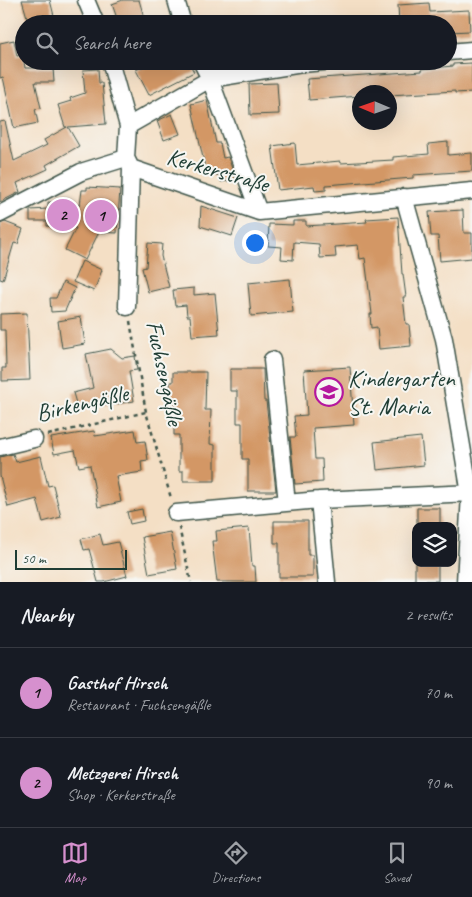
<!DOCTYPE html>
<html lang="en">
<head>
<meta charset="utf-8">
<style>
  :root { --surface:#171b24; --page:#242831; --text:#f1f3f6; --muted:#9ea1a6; --line:#363941; --accent:#d690ce }
  body { margin:0; font-family:Caveat,sans-serif; background:var(--page); color:var(--text) }
  .controls { position:absolute; right:15px; bottom:15px; display:grid; overflow:hidden; border-radius:10px; box-shadow:0 5px 20px #0002 }
  .controls button { width:45px; height:45px; display:grid; place-items:center; padding:0; border:0; border-bottom:1px solid var(--line); background:var(--surface); color:var(--text); font:25px sans-serif }
  .compass { position:absolute; left:352px; top:85px; width:45px; height:45px; border-radius:50%; background:var(--surface); box-shadow:0 5px 20px #0002; rotate:272deg }
  .scale { position:absolute; left:15px; bottom:12px; width:112px; box-sizing:border-box; padding-left:5px; border:2px solid #1f3d34; border-top:0; font-size:14px; line-height:18px; white-space:nowrap; color:#1f3d34; -webkit-text-stroke:4px #f6f6f2; paint-order:stroke }
  .you { position:absolute; left:254px; top:242px; width:18px; height:18px; margin:-12px; border:4px solid #fff; border-radius:50%; background:#1a73e8; box-shadow:0 0 0 8px #1a73e833 }
  .badge { display:grid; place-items:center; width:32px; height:32px; border-radius:50%; background:var(--accent); color:#111; font-size:16px; font-weight:700 }
  .pin { position:absolute; translate:-50% -50%; border:2px solid #fff; box-shadow:0 1px 5px #0006 }
  .list { margin:0; padding:0; list-style:none }
  h2 { display:flex; justify-content:space-between; align-items:center; height:65px; margin:0; padding:0 20px; font-size:21px }
  h2 small { font-size:16px; font-weight:400; color:var(--muted) }
  .list li { display:grid; grid-template-columns:32px 1fr auto; gap:15px; align-items:center; box-sizing:border-box; height:90px; padding:0 20px; border-top:1px solid var(--line) }
  .list b { display:block; font-size:19px; white-space:nowrap }
  .list p { margin:0; font-size:16px; white-space:nowrap; color:var(--muted) }
  .list em { font-size:16px; font-style:normal; color:var(--muted) }
  .icon { flex:none; width:28px; height:28px; fill:none; stroke:currentColor; stroke-width:2; stroke-linecap:round; stroke-linejoin:round }
  .map { position:relative; flex:none; width:472px; height:582px; overflow:hidden }
  .search { position:absolute; background:var(--surface); box-shadow:0 5px 20px #0002; left:15px; right:15px; top:15px; height:55px; display:flex; align-items:center; gap:12px; box-sizing:border-box; padding:0 18px; border-radius:28px; color:var(--muted); font-size:19px }
  .sheet { height:245px; background:var(--surface) }
  nav { display:flex; justify-content:space-around; align-items:center; box-sizing:border-box; height:70px; border-top:1px solid var(--line); background:var(--surface); font-size:14px; color:var(--muted) }
  nav a { display:grid; justify-items:center; gap:2px }
  nav .on { color:var(--accent) }
  .map>svg:first-child { display:block }
  .building { fill:#d39765 }
  .lines { fill:none; stroke-linecap:round; stroke-linejoin:round }
  .street-casing { stroke:#3f554a; stroke-width:19 }
  .path { stroke:#3f554a; stroke-width:2.5; stroke-dasharray:4 4; stroke-linecap:butt }
  .street { stroke:#fff; stroke-width:16 }
  .labels { text-anchor:middle; dominant-baseline:central; stroke-width:4; stroke-linejoin:round; paint-order:stroke }
  .street-label { font-size:24px; fill:#1f3d34; stroke:#f6f6f2 }
  .poi-label { font-size:24px; fill:#1f3d34; stroke:#f6f6f2; text-anchor:start }
</style>
</head>
<body>
<div class="map">
<svg width="472" height="582" viewBox="0 0 472 582">
  <rect width="100%" height="100%" fill="#f6f6f2"/>
  <filter id="ink" filterUnits="userSpaceOnUse"><feTurbulence type="fractalNoise" baseFrequency=".02" numOctaves="2"/><feDisplacementMap in="SourceGraphic" scale="10" xChannelSelector="R" yChannelSelector="G"/><feConvolveMatrix kernelMatrix="1 2 1 2 8 2 1 2 1" color-interpolation-filters="sRGB"/></filter>
  <filter id="wash" filterUnits="userSpaceOnUse"><feTurbulence type="fractalNoise" baseFrequency=".0096" numOctaves="4" result="noise"/><feDisplacementMap in="SourceGraphic" scale="20" xChannelSelector="R" yChannelSelector="G"/><feGaussianBlur stdDeviation="1.12" result="paint"/><feColorMatrix in="noise" values="0 0 0 0 0 0 0 0 0 0 0 0 0 0 0 0 0 1.4 0 .05"/><feComposite in="paint" operator="in"/></filter>
  <g filter="url(#wash)">
    <rect width="100%" height="100%" fill="#f4dfc5"/>
    <g id="blocks">
      <!-- building -->
      <path class="building" d="M22 0H50L56 24H29Z
        M123 0H139L146 24H119L112 4Z
        M429 3 430 12 469 10 470 31 448 32V24H399L398 5Z
        M14 40 17 56 23 55 25 68H53L54 82H35L41 108 35 109 38 123 14 128 3 77 0 78V43Z
        M154 61H188L194 72 149 95 136 70Z
        M472 63V92L455 93V91L390 95V92H360V96L309 100 307 79 422 71V69L453 66V64Z
        M98 69 99 83H102L106 124 68 127 79 146 46 165 48 169 17 183 20 192 0 202V122L5 121 14 161 47 145 44 140 67 127H65L58 105 71 101 70 98 85 93 83 70Z
        M277 83 279 114 250 115 249 84Z
        M207 100 216 143H220L223 158 228 157 236 180 221 182 219 175 207 176 191 104Z
        M172 114 180 134 164 140 157 121Z
        M448 142V155L472 153V171L413 175V178L326 185V190L315 191 314 186 278 190 272 146 295 143 297 165 340 161 341 163 393 160V157L429 154 428 144Z
        M87 187 120 189 117 233 99 232 85 260 65 250 76 228 47 226V221H30V210L48 209V202L80 205 82 190H87Z
        M201 206 238 218 232 236 200 226Z
        M463 210 464 233H472V258L440 261 438 236H431L429 212Z
        M398 217 402 274H403L406 297H403L406 324H409L411 346 379 349 377 327 371 328 370 314H372L365 258 360 259 358 245 335 247 336 257 320 258 319 244 294 242 293 260 281 259 282 247 268 246 269 224 293 225V221H306V226L367 222 366 219Z
        M5 222 23 229 18 244 14 243 3 280 0 279V224Z
        M148 243 162 244 161 256 169 287 148 292 142 268 146 267Z
        M82 261 102 270 94 291 73 282Z
        M290 279 293 312 251 316 248 283Z
        M63 282 75 288 65 311 51 312 50 298H56Z
        M194 288V295L215 293 219 334 192 336 190 316H187L186 305 175 306 173 290Z
        M27 313 30 380 2 381V368H6L5 330H0V314Z
        M81 317 85 344 62 348 58 321Z
        M111 349 122 358 135 356 137 370 129 371 134 401 116 404 115 402 78 410 73 393 93 388 86 354Z
        M350 367 354 425 313 428 315 459H322L323 482 295 484 290 437H296L294 416 307 415 304 370Z
        M230 369H263L264 401H266L276 491H248V459H242V423H237V391H230Z
        M173 372H206L205 410H211L210 444 215 445V481H183V471H179V435H174V399H170V382H173Z
        M135 430 137 442 145 441 148 460 141 461 142 472 116 476 121 502 98 507 90 465 79 467 75 450 54 454 51 438 94 431 95 436Z
        M421 437 424 465 377 470 374 442Z
        M13 454 16 462 41 456 48 486 53 485 61 517 43 522 37 499 8 507 0 476V457Z
        M417 508H440V526H417Z
        M142 509 144 521 130 524 127 512Z
        M274 521H308V555H313V577H279V543H274Z
        M249 528 252 566H255L256 582H217L212 541H217L216 531Z
        M170 532 177 569 149 574 142 537Z
        M100 534 103 545 118 542 127 576 104 582H98L89 549 84 550 81 539Z
        M415 563H438V581H415Z"/>
    </g>
  </g>
  <g filter="url(#ink)">
    <use href="#blocks" fill-opacity="0" stroke="#3f554a" stroke-width="1"/>
    <g class="lines">
      <defs>
        <path id="street" d="M86 0 96 24
          M176 0 183 24
          M448 52 472 50
          M110 61 128 126 126 158
          M201 61 210 79 259 212
          M128 126 210 79 302 64 334 61
          M404 197 444 339 470 494 465 582
          M0 214 81 172 126 158 131 168 259 212 472 191
          M127 307 131 168
          M272 360 287 503
          M0 447 34 439
          M319 500 327 582
          M176 513 319 500 472 493"/>
      </defs>
      <!-- street casing -->
      <use href="#street" class="street-casing"/>
      <!-- path -->
      <path class="path" d="M130 321 146 412 171 498
        M48 435 146 412
        M179 527 191 582"/>
      <!-- street -->
      <use href="#street" class="street"/>
    </g>
  </g>
  <!-- icons -->
  <defs>
    <symbol id="school-ring" viewBox="-11 -11 22 22"><circle r="9.5" fill="#f6f6f2" stroke="#b5179e" stroke-width="1.5"/><path d="M0-5L7-2L0 1L-7-2ZM-4 1L0 2.5L4 1V4Q0 6-4 4Z" fill="#b5179e"/></symbol>
  </defs>
  <g fill-rule="evenodd">
    <use href="#school-ring" x="313" y="376" width="32" height="32"/>
  </g>
  <g class="labels">
    <!-- street labels -->
    <g class="street-label">
      <text transform="translate(218 170) rotate(16)">Kerkerstraße</text>
      <text transform="translate(165 373) rotate(78)">Fuchsengäßle</text>
      <text transform="translate(82 403) rotate(-13)">Birkengäßle</text>
    </g>
    <!-- poi labels -->
    <g class="poi-label">
      <text x="348" y="378">Kindergarten<tspan x="348" dy="28">St. Maria</tspan></text>
    </g>
  </g>
</svg>
<div class="controls">
<button><svg class="icon" aria-label="layers" viewBox="0 0 24 24"><path d="M12 4l9 5-9 5-9-5zM3 14l9 5 9-5"/></svg></button>
</div>
<svg class="compass" viewBox="-18 -18 36 36"><path d="M0-13l5 13h-10z" fill="#e53935"/><path d="M0 13l5-13h-10z" fill="#9ea1a6"/></svg>
<div class="scale">50 m</div>
<div class="you"></div>
<div class="pin badge" style="left:101px;top:216px">1</div>
<div class="pin badge" style="left:63px;top:215px">2</div>
<div class="search"><svg class="icon" aria-label="search" viewBox="0 0 24 24"><circle cx="10" cy="10" r="6"/><path d="M15 15l6 6"/></svg>Search here</div>
</div>
<section class="sheet">
<h2>Nearby<small>2 results</small></h2>
<ul class="list">
<li><span class="badge">1</span><div><b>Gasthof Hirsch</b><p>Restaurant · Fuchsengäßle</p></div><em>70 m</em></li>
<li><span class="badge">2</span><div><b>Metzgerei Hirsch</b><p>Shop · Kerkerstraße</p></div><em>90 m</em></li>
</ul>
</section>
<nav>
<a class="on"><svg class="icon" aria-label="map" viewBox="0 0 24 24"><path d="M3 6l6-2 6 2 6-2v14l-6 2-6-2-6 2zM9 4v14M15 6v14"/></svg>Map</a>
<a><svg class="icon" aria-label="directions" viewBox="0 0 24 24"><path d="M12 3l9 9-9 9-9-9zM9 14v-3h6M13 9l2 2-2 2"/></svg>Directions</a>
<a><svg class="icon" aria-label="saved" viewBox="0 0 24 24"><path d="M7 4h10v16l-5-4-5 4z"/></svg>Saved</a>
</nav>
</body>
</html>
